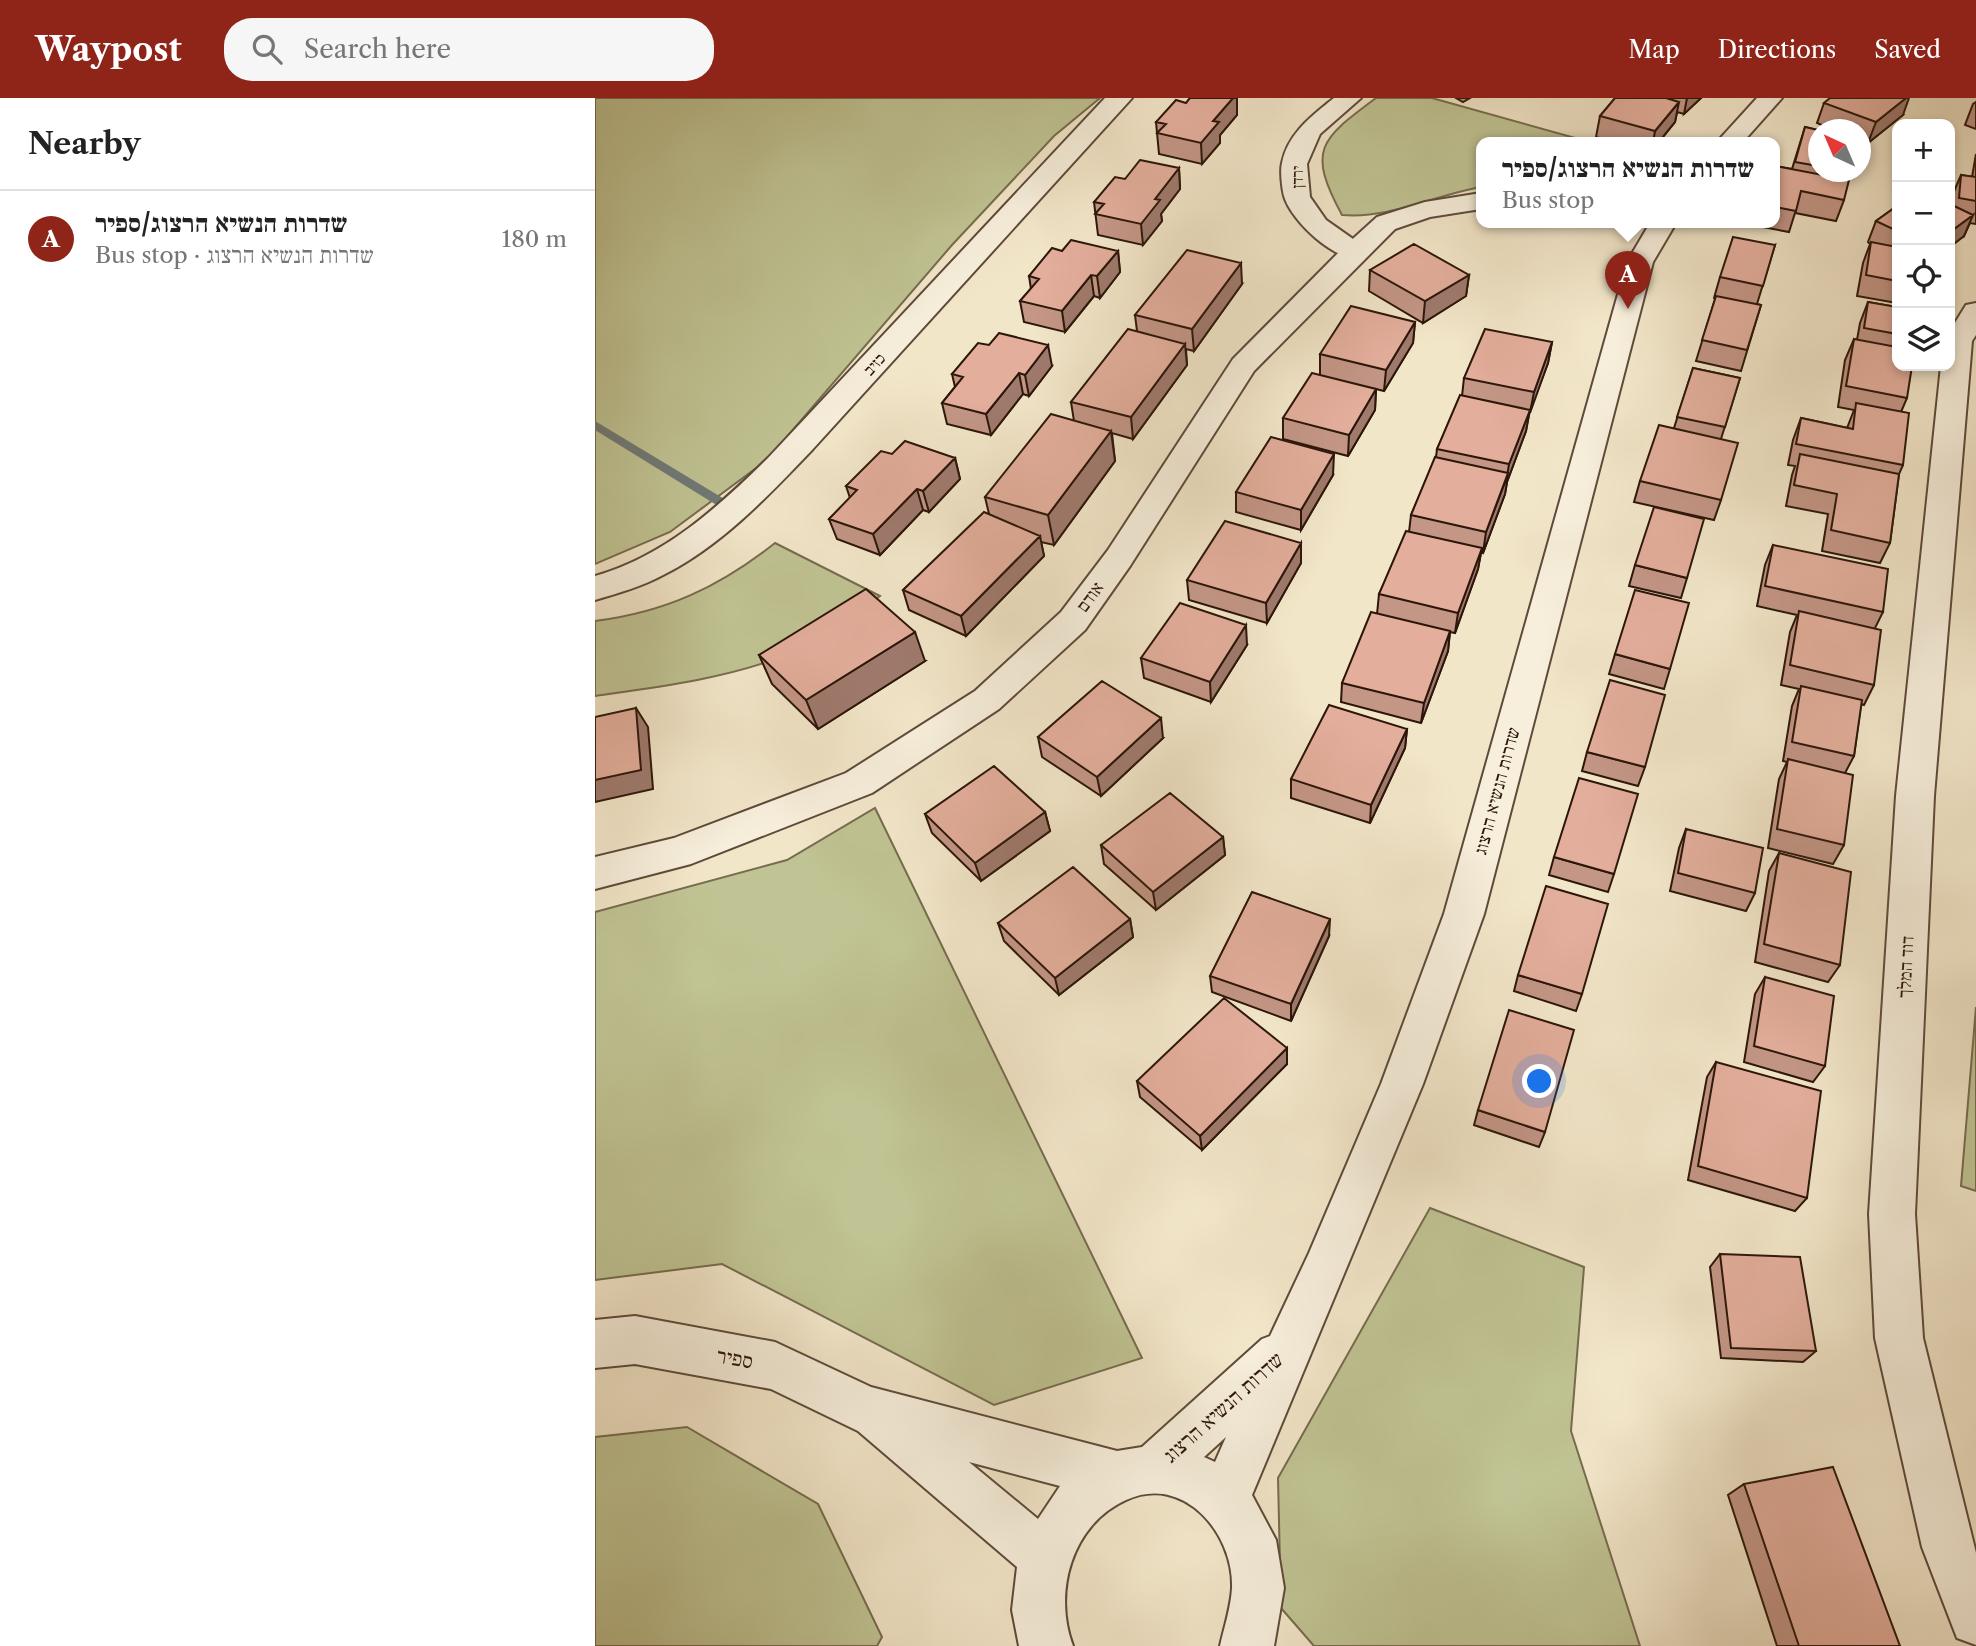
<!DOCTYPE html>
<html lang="en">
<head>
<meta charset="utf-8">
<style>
  :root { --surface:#fff; --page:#f6f6f6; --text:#222; --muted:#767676; --line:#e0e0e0; --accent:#8f2418 }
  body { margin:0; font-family:"Libre Caslon Text","Frank Ruhl Libre",serif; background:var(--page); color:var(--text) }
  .controls { position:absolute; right:21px; top:21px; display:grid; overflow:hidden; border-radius:14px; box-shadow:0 4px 10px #0003 }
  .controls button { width:63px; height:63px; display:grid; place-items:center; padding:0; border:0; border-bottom:2px solid var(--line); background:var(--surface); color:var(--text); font:35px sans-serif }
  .compass { position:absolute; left:1213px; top:21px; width:63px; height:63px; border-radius:50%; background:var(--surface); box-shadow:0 4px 10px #0003; rotate:316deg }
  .you { position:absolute; left:945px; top:984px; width:24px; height:24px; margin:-18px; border:5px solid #fff; border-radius:50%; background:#1a73e8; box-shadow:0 0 0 10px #1a73e833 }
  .badge { display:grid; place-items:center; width:46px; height:46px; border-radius:50%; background:var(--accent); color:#fff; font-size:23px; font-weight:700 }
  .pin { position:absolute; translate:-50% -58px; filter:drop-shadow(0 2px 4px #0008) }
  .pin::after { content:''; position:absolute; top:37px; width:24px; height:21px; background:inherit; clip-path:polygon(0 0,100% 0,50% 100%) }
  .popup { position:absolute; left:881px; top:39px; width:304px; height:91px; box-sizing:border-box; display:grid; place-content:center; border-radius:14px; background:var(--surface); filter:drop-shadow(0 2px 5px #0005); font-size:23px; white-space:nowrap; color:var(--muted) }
  .popup b { font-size:26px; color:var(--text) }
  .popup::after { content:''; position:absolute; left:50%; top:100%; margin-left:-14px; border:14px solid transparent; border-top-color:var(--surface) }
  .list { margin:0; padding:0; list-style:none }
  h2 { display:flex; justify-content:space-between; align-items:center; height:91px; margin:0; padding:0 28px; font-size:30px }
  h2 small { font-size:23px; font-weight:400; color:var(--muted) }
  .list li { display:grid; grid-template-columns:46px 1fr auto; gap:21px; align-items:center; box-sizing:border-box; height:98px; padding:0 28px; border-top:2px solid var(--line) }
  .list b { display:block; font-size:26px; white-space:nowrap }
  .list p { margin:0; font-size:23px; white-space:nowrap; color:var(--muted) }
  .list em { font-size:23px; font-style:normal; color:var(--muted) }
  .icon { flex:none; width:38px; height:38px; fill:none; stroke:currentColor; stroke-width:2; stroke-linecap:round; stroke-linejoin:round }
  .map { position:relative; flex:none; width:1381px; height:1548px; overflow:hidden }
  header { display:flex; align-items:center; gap:42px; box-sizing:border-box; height:98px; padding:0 35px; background:var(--accent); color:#fff }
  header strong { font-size:33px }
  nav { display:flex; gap:38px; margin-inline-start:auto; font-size:24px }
  .search { width:490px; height:63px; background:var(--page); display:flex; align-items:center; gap:18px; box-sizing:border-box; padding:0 24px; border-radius:28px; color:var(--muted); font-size:26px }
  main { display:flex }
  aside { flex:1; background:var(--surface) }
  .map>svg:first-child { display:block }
  .green { fill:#c0c393; stroke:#766c4e; stroke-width:2 }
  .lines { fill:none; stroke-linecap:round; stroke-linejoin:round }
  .stream { fill:#707a77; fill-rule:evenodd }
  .minor-casing { stroke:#5e4a3a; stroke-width:4 }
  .tertiary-casing { stroke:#5e4a3a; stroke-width:4 }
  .minor { fill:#f7efdc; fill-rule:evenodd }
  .tertiary { fill:#f7efdc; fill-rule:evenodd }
  .wall { fill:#c39686; stroke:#2c160a; stroke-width:2 }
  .shaded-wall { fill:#9f7a6d; stroke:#2c160a; stroke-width:2 }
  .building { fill:#e3ae9c; stroke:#2c160a; stroke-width:2 }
  .labels { text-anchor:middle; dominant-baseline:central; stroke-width:6; stroke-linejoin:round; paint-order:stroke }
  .far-street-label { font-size:16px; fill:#2c160a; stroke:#f7efdc }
  .street-label { font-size:18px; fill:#2c160a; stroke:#f7efdc }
  .near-street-label { font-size:21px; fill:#2c160a; stroke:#f7efdc }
</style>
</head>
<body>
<header>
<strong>Waypost</strong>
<div class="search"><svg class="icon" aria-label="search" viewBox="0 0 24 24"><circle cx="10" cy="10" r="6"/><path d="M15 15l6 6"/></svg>Search here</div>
<nav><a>Map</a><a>Directions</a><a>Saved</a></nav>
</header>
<main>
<aside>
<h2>Nearby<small></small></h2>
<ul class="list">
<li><span class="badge">A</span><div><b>שדרות הנשיא הרצוג/ספיר</b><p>Bus stop · שדרות הנשיא הרצוג</p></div><em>180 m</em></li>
</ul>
</aside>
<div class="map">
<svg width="1381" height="1548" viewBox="0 0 1381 1548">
  <rect width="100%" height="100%" fill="#f2e6c9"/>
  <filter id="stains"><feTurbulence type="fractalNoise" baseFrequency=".00286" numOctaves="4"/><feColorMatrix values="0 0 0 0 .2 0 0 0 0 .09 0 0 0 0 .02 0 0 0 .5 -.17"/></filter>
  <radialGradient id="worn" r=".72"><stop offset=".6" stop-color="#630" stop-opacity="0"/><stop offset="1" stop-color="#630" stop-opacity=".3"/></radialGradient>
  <!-- green -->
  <path class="green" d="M0 0H505L459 38 357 147 172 362 75 434 0 466Z
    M781 0H837L998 45H886V89C839 97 796 121 747 117 711 51 726 41 781 0Z
    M180 445 285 498C255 521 225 544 189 558 129 581 63 589 0 598V523C71 514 124 489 180 445Z
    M280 710 547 1260 399 1307 127 1166 0 1182V814L192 762Z
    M1381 909V1093L1366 1088Z
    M835 1110 989 1169 976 1333 1045 1548H719L686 1510 683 1380Z
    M92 1329 223 1406 287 1539 282 1548H0V1339Z"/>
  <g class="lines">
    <!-- stream -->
    <path class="stream" d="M0 323 136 405V411H128L0 332Z"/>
    <defs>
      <path id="minor" d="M510 0H537L217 352C173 398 127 447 70 476 48 488 24 495 0 502V478C70 458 122 410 173 360Z
        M739 0H766L725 36 712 66 715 99 731 122 768 148 772 154 768 160C742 166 696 123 689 98 687 90 685 73 687 65 693 35 717 18 739 0Z
        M1381 205V237L1377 243 1339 698 1320 1116 1328 1240 1381 1455V1547L1362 1540 1327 1449 1280 1240 1274 1116 1301 698 1346 268H1355V233L1371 207Z"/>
      <path id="tertiary" d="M1162 0H1187L1147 45H1121Z
        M886 95V111L835 119 800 131 659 273 535 468 490 532 404 611 277 695 96 766 0 791V759L79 740 251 675 380 593 466 514 513 452 638 261 750 148 782 119 830 104Z
        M1055 125H1081L1058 164 889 816 828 986 657 1397 681 1442 689 1490 679 1548H625C629 1530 636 1509 637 1490 639 1436 589 1375 531 1402 476 1427 458 1495 478 1548H424L417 1512 422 1469 263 1333 176 1291 40 1266 0 1270V1222L40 1218 180 1244 276 1289 522 1353 547 1349 667 1241 675 1238 714 1155 786 986 849 816 1032 164ZM631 1339 620 1364 609 1359ZM374 1364 465 1388 443 1421Z"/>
    </defs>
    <!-- minor casing -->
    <use href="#minor" class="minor-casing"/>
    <!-- tertiary casing -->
    <use href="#tertiary" class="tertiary-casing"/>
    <!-- minor -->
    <use href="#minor" class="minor"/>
    <!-- tertiary -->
    <use href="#tertiary" class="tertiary"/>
  </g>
  <!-- wall -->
  <path class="wall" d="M595 0H642V17L625 37V45L607 66 564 56 561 24 591 5Z
    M861 0H875L868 4Z
    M1020 0H1106L1089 16 1082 14 1080 24 1063 45H1022L1001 39 1005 18Z
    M1381 4V31L1370 27 1378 6Z
    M1229 5 1308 17 1273 45 1265 42V32H1238L1222 25Z
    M1210 29 1223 32V74H1240L1238 79 1249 102 1241 123 1200 115 1194 134 1162 128V125H1180V68L1197 71Z
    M1381 56V126L1375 125 1369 138 1357 107V98L1366 77 1377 79Z
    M584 70 585 91 566 116 567 123 548 147 503 137 499 104 530 81Z
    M1302 108V205L1262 198 1268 165 1275 146 1273 144 1281 123Z
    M1180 147 1162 206 1166 207 1146 273 1101 263 1120 201 1119 200 1125 179Z
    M467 153H523L525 174 505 200 499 198 470 234 429 224 425 203 436 191 434 178Z
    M775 172 874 177 871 198 828 225 774 193Z
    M647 186 599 253 591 251 592 267 538 341 517 335 520 363 459 447 446 444 449 458 371 538 314 512 308 492 394 416 390 399 479 323 476 304 542 233 540 217Z
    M1273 204 1302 209V268L1312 300 1306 314 1308 367 1304 376 1295 445 1285 465 1227 453 1233 416 1191 408 1197 377 1200 368 1193 367 1198 342 1206 320 1252 330 1259 312 1243 309 1250 262 1259 241 1262 242 1265 225Z
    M820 224 818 245 789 293 781 291 780 312 753 358 688 341V320L725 277V256Z
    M957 244 953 265 934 315 931 333 912 384 910 396 888 455 886 454 883 471 860 535 855 534 853 553 826 625 746 604 747 585 782 516 784 496 814 434 816 417 841 359 842 351 867 298 869 280Z
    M457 268 434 298 428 296 396 337 352 326 347 305 360 289 357 276Z
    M1098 270 1145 280 1126 341V402L1119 422 1039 404 1045 383 1079 330Z
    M297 356 360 360 365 381 334 414 328 412 285 457 242 441 234 421 255 400 251 388Z
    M738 377 706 432 641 414V394Z
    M706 445V465L672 525 594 502 592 482Z
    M1178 447 1288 514 1280 530 1279 587 1269 607 1266 606 1259 658 1250 675 1249 747 1238 766 1173 750 1184 681 1192 664 1188 663 1197 608 1204 591 1186 587 1195 534 1202 517 1162 508 1170 467Z
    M1040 467 1092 480 1086 500 1034 488Z
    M652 547 616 604 549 580 546 560Z
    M1020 556 1075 571 1069 591 1014 576Z
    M164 557 330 563 223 631 177 586Z
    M812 631 810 650 775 725 696 700V681Z
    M443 639 568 640 506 698 447 659Z
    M992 654 1050 669 1043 688 987 673Z
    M450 714 455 733 386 783 337 735 330 716Z
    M1091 731 1160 795 1151 813 1075 793 1084 750Z
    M628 739 630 757 561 812 509 766 506 747Z
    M1184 755 1245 867 1233 884 1160 864 1174 773Z
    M959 759 1019 776 1013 794 954 777Z
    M535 821 538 839 464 897 409 843 403 825Z
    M734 838 696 923 617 894 615 878Z
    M923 877 987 896 981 913 919 893Z
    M1170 879 1230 968 1218 984 1149 964 1160 896Z
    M692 950V966L607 1052 545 999 542 983Z
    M1121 964 1212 1100 1200 1113 1093 1082 1112 979Z
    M883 1012 950 1034 944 1049 879 1027Z
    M1125 1156 1221 1253 1208 1264 1126 1260 1115 1169Z
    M1149 1386 1305 1548H1182L1133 1397Z"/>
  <!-- shaded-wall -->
  <path class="shaded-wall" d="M638 0H642V17L625 37V45L607 66 606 45 618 23Z
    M1092 0H1106L1089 16Z
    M1311 0H1314L1308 17 1273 45 1281 24Z
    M1084 4 1080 24 1063 45H1058L1060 33Z
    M584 70 585 91 566 116 567 123 548 147 546 126 560 101Z
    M1378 117 1369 138 1355 149V134Z
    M523 153 525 174 505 200 502 178Z
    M646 165 647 186 599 253 597 231Z
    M496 177 499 198 470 234 467 213Z
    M874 177 871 198 828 225 830 203Z
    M820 224 818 245 789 293 791 272Z
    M957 244 953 265 935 315 939 294Z
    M590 246 592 267 538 341 536 319Z
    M453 247 457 268 434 298 430 277Z
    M424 275 428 296 396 337 391 316Z
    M781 291 780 312 753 358 754 337Z
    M935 312 931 333 912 384 910 396 888 455 891 434 912 379 914 366Z
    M516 333 520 363 459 447 453 417Z
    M739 356 738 377 706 432V412Z
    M360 360 365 381 334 414 328 393Z
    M322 391 328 412 285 457 278 436Z
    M445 438 449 458 371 538 366 518Z
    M706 445V465L672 525 671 505Z
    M887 450 883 471 860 535 863 515Z
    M651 527 652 547 616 604 615 584Z
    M855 533 853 553 826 625 829 605Z
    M320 534 330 563 223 631 211 602Z
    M41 610 53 629 58 691 0 704V682Z
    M566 620 568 640 506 698 502 679Z
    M812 631 810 650 775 725 776 707Z
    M450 714 455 733 386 783 380 765Z
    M628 739 630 757 561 812 558 794Z
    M535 821 538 839 464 897 460 880Z
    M735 821 734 838 696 923V906Z
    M692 950V966L607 1052 605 1038Z"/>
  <!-- building -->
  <path class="building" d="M595 0H638L618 23 624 24 606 45 562 35 571 26 561 24 581 2 591 5Z
    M1020 0H1071L1084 4 1060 33 1005 18Z
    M1235 0H1311L1281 24 1229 5Z
    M1210 29 1223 32V68L1200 64Z
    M545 62 584 70 560 101 565 102 546 126 500 116 509 106 499 104 520 79 530 81Z
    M1180 68 1254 82 1249 102 1206 93 1201 113 1180 109Z
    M1366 77 1381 79V103L1364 100Z
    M1355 106 1378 117 1355 134Z
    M1302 108V133L1281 123Z
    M1138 139 1180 147 1168 188 1125 179Z
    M476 142 523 153 502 178 496 177 467 213 425 203 444 181 434 178 457 150 467 153Z
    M1276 144 1302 149V183L1271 177Z
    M819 146 874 177 830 203 775 172Z
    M592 152 646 165 597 231 540 217Z
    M1121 198 1166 207 1152 252 1107 242Z
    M1273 204 1302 209V236L1269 230Z
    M756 208 820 224 791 272 725 256Z
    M533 231 590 246 536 319 476 304Z
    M890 231 957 244 939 294 869 280Z
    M404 235 453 247 430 277 424 275 391 316 347 305 368 279 357 276 383 245 394 247Z
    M1259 241 1302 249V268H1317L1312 300 1251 288Z
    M1098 270 1145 280 1130 329 1082 319Z
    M717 275 781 291 754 337 688 320Z
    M865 297 935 312 914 366 842 351Z
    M1261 305 1314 315 1308 367 1201 346 1206 320 1258 331Z
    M456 316 516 333 453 417 390 399Z
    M1064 327 1143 345 1126 402 1045 383Z
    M676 339 739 356 706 412 641 394Z
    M310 343 360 360 328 393 322 391 278 436 234 421 262 392 251 388 286 353 297 356Z
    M1205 356 1304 376 1295 445 1236 432 1242 396 1199 387Z
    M840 359 913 375 891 434 816 417Z
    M1059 409 1109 421 1092 480 1040 467Z
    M389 414 445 438 366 518 308 492Z
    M630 423 706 445 671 505 592 482Z
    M811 433 887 450 863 515 784 496Z
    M1178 447 1293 471 1288 514 1170 488Z
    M271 491 320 534 211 602 164 557Z
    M1040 492 1094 505 1075 571 1020 556Z
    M585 505 651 527 615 584 546 560Z
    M1204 513 1286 532 1279 587 1195 567Z
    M776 514 855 533 829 605 747 585Z
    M1015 582 1070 597 1050 669 992 654Z
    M507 583 566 620 502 679 443 639Z
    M1206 588 1267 602 1259 658 1197 644Z
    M734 607 812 631 776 707 696 681Z
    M41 610 46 672 0 682V619Z
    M1193 661 1258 677 1249 747 1182 731Z
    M399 668 450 714 380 765 330 716Z
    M984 680 1043 696 1019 776 959 759Z
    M575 695 628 739 558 794 506 747Z
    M1091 731 1168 750 1160 795 1083 775Z
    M1184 755 1256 774 1245 867 1169 846Z
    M478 769 535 821 460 880 403 825Z
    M951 788 1013 806 987 896 923 877Z
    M657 794 735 821 696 906 615 878Z
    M1170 879 1239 898 1230 968 1159 948Z
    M629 900 692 950 605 1038 542 983Z
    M914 912 979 932 950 1034 883 1012Z
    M1121 964 1226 993 1212 1100 1103 1068Z
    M1125 1156 1205 1159 1221 1253 1136 1250Z
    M1238 1369 1305 1548H1204L1149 1386Z"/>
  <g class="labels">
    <!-- far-street labels -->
    <g class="far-street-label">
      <text transform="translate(702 79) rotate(-90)">ירדן</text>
      <text transform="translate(279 266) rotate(-48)">כזיב</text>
    </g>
    <!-- street labels -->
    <g class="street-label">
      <text transform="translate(495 499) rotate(-54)">אודם</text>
      <text transform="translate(902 693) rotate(-75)">שדרות הנשיא הרצוג</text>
      <text transform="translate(1311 869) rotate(-87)">דוד המלך</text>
    </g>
    <!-- near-street labels -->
    <g class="near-street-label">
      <text transform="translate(140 1260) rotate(10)">ספיר</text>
      <text transform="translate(628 1309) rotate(-42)">שדרות הנשיא הרצוג</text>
    </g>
  </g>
  <rect width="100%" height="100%" filter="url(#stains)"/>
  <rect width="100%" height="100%" fill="url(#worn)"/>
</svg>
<div class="controls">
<button>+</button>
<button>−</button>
<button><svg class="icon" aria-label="locate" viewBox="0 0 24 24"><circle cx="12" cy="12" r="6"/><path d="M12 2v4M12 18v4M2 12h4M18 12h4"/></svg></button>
<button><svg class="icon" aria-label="layers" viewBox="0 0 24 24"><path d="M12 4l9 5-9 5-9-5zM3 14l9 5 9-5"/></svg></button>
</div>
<svg class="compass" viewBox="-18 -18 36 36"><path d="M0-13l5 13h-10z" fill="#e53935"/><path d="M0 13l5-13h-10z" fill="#767676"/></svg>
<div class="you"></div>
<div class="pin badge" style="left:1033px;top:211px">A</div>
<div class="popup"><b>שדרות הנשיא הרצוג/ספיר</b>Bus stop</div>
</div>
</main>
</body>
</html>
